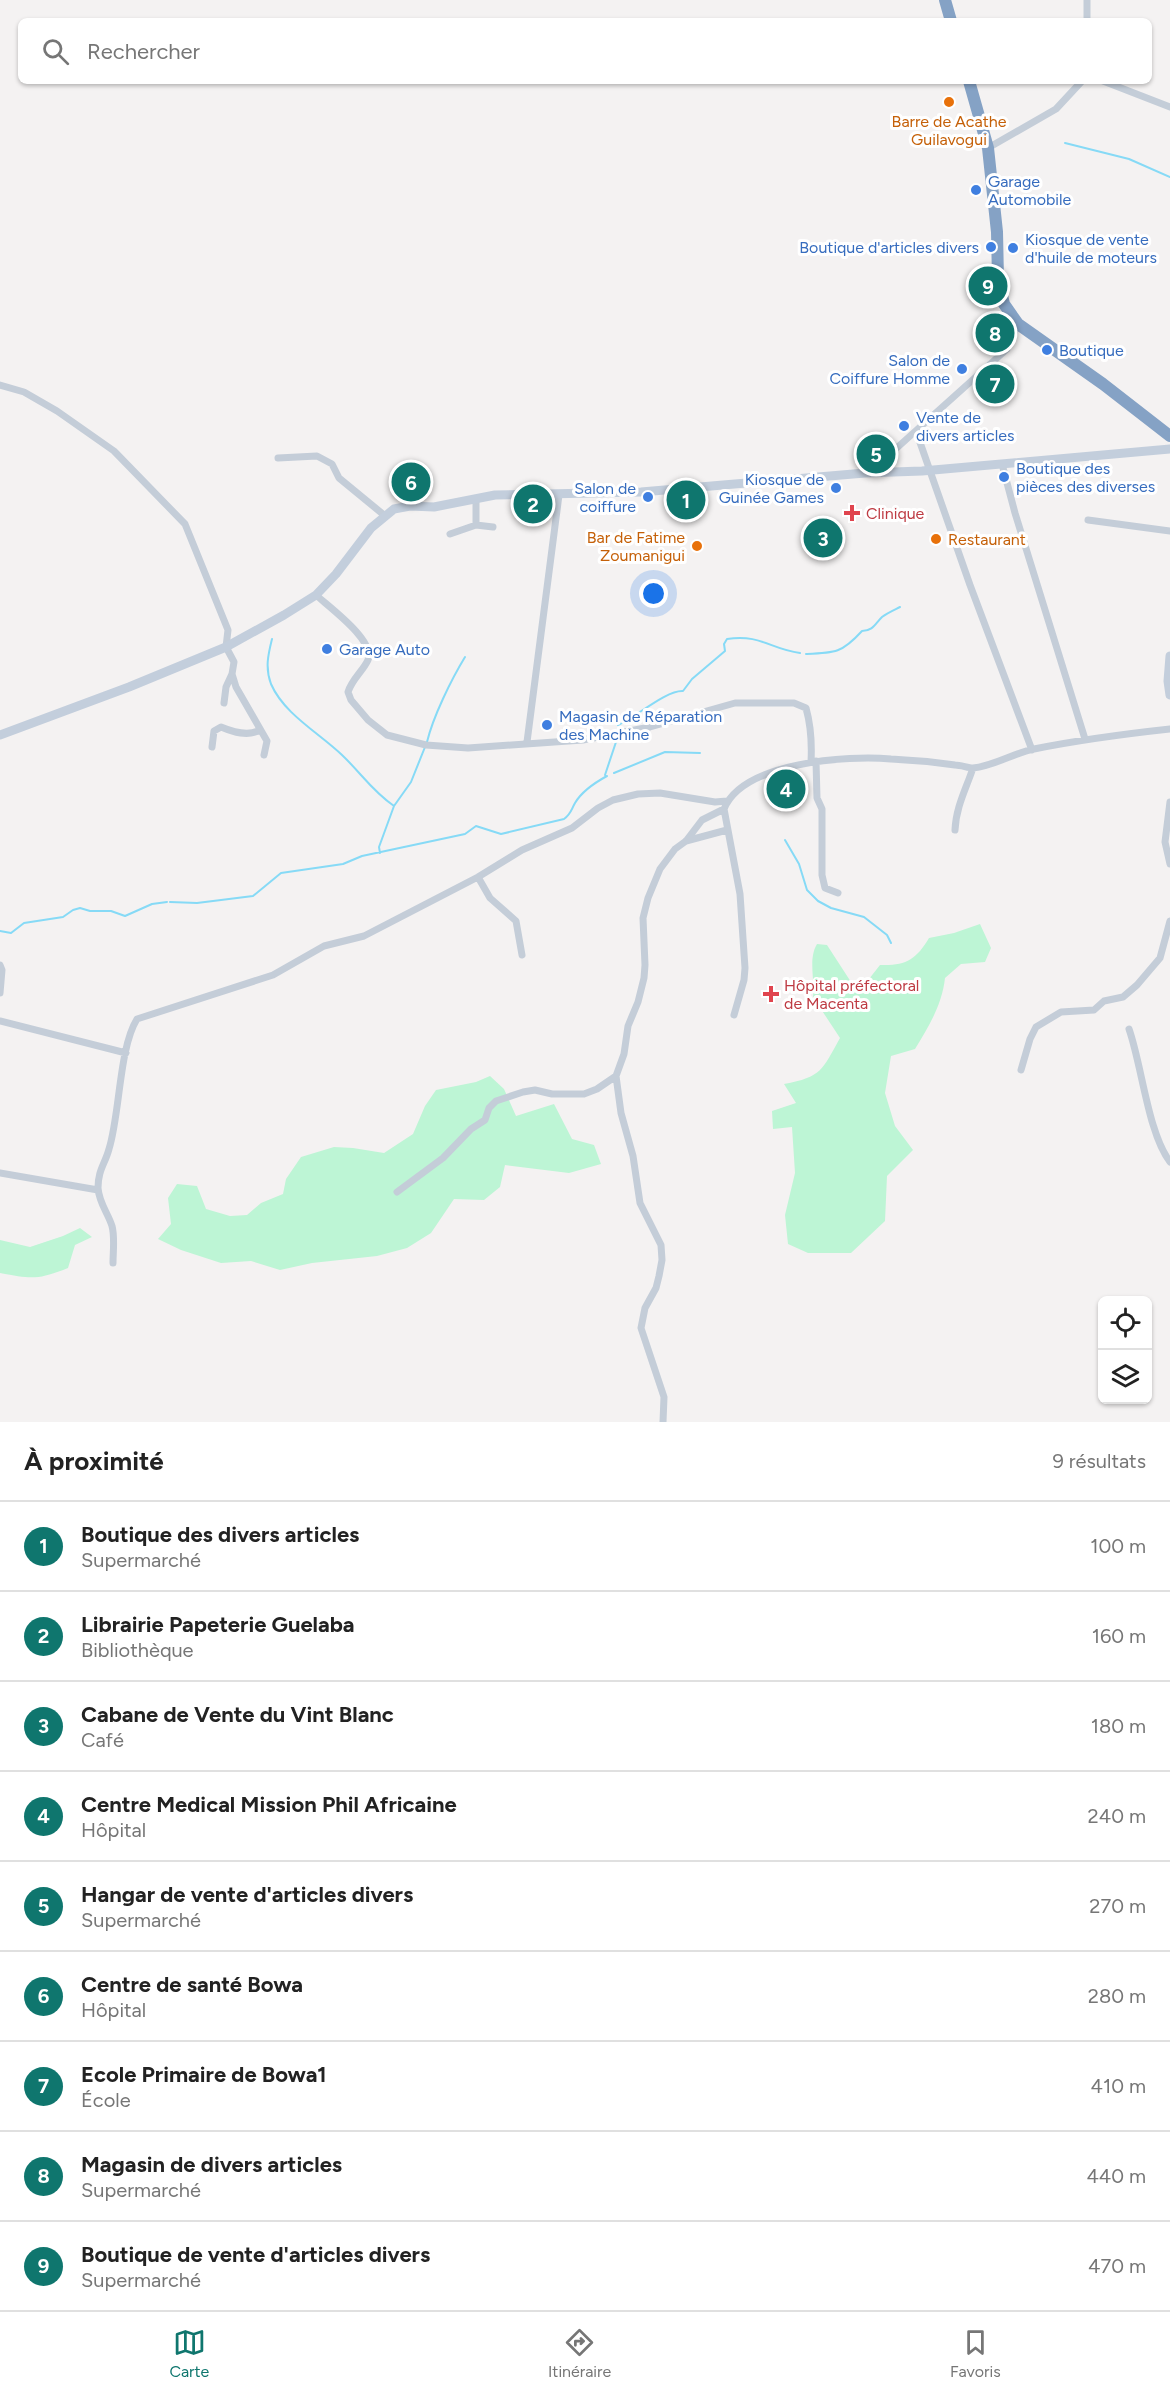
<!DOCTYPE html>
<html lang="fr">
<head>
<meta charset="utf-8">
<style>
  :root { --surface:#fff; --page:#f6f6f6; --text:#222; --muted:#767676; --line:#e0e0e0; --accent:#0f766e }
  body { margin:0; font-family:Figtree,sans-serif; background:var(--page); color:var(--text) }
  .controls { position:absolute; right:18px; bottom:18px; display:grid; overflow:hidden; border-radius:9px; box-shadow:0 2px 4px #0004 }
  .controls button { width:54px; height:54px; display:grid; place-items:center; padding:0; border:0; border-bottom:2px solid var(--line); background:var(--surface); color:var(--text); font:30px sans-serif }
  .you { position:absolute; left:654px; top:594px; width:21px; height:21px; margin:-15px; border:4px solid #fff; border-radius:50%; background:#1a73e8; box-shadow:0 0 0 9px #1a73e833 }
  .badge { display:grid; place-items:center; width:39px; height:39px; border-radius:50%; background:var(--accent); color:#fff; font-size:20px; font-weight:700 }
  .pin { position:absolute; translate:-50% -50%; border:3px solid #fff; box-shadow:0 2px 6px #0006 }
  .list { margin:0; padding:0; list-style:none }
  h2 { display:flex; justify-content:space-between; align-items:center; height:78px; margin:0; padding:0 24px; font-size:26px }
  h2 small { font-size:20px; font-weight:400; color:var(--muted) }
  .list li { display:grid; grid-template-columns:39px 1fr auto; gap:18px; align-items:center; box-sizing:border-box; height:90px; padding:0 24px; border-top:2px solid var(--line) }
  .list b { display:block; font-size:22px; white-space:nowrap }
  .list p { margin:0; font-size:20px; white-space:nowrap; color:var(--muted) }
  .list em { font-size:20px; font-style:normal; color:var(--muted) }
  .icon { flex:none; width:33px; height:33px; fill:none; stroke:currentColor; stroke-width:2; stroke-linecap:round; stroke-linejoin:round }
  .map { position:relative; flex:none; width:1170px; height:1422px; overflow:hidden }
  .search { position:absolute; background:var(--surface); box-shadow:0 2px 4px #0004; left:18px; right:18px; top:18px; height:66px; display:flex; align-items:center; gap:15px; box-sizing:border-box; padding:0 21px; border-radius:9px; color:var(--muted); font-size:22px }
  .sheet { height:888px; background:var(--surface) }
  nav { display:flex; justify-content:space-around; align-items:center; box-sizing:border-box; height:84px; border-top:2px solid var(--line); background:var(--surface); font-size:16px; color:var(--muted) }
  nav a { display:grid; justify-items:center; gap:3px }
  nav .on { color:var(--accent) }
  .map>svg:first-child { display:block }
  .green { fill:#bdf5d5 }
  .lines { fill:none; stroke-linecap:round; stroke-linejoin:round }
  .stream { stroke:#86daf6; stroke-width:2 }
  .street { stroke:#c4cdd8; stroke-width:7 }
  .secondary { stroke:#c3cedc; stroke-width:9 }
  .highway { stroke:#85a2c5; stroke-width:12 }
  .food-dot { fill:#e8710a; stroke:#fff; stroke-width:2 }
  .shop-dot { fill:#3f7fe0; stroke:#fff; stroke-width:2 }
  .health-dot { fill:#e0444e; stroke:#fff; stroke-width:2 }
  .labels { text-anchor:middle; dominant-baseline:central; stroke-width:6; stroke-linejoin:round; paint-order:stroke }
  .food-label { font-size:16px; fill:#c56008; stroke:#fff }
  .shop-label { font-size:16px; fill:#366cbe; stroke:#fff; text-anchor:start }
  .health-label { font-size:16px; fill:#be3a42; stroke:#fff; text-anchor:start }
</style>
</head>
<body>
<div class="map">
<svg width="1170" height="1422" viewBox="0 0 1170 1422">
  <rect width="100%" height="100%" fill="#f4f2f2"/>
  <!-- green -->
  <path class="green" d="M980 924 991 948 985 962 961 964 945 978C942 1005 929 1026 915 1049L891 1056 885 1093 895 1126 913 1150 887 1176 885 1221 851 1253H808L788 1244 785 1215 795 1173 792 1127 773 1129 772 1111 796 1103 784 1084C822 1077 822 1070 840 1038L813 997C815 979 808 959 817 944L827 945 851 982 869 979 880 965C905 966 916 960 929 938L954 933Z
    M490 1076 504 1089 516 1116 554 1104 572 1139 594 1145 601 1164 569 1173 505 1165 500 1187 484 1200 454 1199 431 1233 407 1248 377 1256 312 1263 280 1270 251 1261 221 1263 181 1250 158 1239 171 1224 168 1198 177 1184 197 1186 206 1209 230 1216 247 1215 261 1203 283 1194 286 1179 301 1157 334 1147 353 1148 384 1153 413 1134 425 1106 436 1090 476 1082Z
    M80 1228 92 1237 75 1245 68 1268C38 1280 32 1279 0 1273V1240L30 1247 63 1236Z"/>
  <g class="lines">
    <!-- stream -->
    <path class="stream" d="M1065 143 1129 159 1170 177
      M272 639C268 655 265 668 271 684 284 714 319 733 342 755 361 773 372 791 394 806
      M806 654C835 653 842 653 862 631 873 631 875 624 882 617 887 613 894 610 900 607
      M618 725C635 718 666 690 683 691L692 679 725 651 724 644 727 639C761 634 770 649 800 653
      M427 742C433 717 451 680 465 657
      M614 773 665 752 700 753
      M605 775 618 736
      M785 840 799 864 807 890 818 901 831 908 864 917 887 935 891 943
      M380 853 379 847 394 806 411 782 425 747
      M170 902 197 903 253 896 281 873 343 864 362 856 465 834 476 826 501 834 564 819C571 814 571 810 575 803 582 791 596 782 607 776
      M0 931 11 933 24 923 63 917 73 910 80 908 90 911H111L125 916 152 904 167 902"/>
    <!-- street -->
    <path class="street" d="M1087 0V21
      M1103 81 1170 107
      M988 148 1056 109 1082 81
      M0 385 24 392 57 411 114 451 185 524 228 630 226 647 234 662 232 674 236 687 267 741 264 755
      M916 431 970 585 1032 750
      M278 458 317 456 332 464 339 478 384 515
      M1002 464 1015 513 1085 739
      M865 473 890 454 1007 349 1018 324
      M1088 520 1170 531
      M476 525V499
      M450 534 476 525 493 527
      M316 595C329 607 376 641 368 660 363 671 352 679 348 692L351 700 368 720 387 735 426 745 468 748 583 740 650 727 735 703H794L806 708C811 726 812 743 811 762
      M224 703 226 687 232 674
      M527 742 559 495
      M212 747 214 731 221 727C233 732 248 737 260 730
      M816 761 817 798 822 809V875L825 888 838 893
      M1170 802 1165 842 1170 864
      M955 830C956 807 966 789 973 768
      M686 841 727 830
      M478 877 490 898 516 921 522 955
      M0 965 2 970 0 993
      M734 1015 744 980 745 968 740 894 724 809C743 762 848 755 891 759 913 760 934 762 955 765 961 765 968 768 973 768 994 766 1014 753 1034 749 1079 740 1124 734 1170 729
      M0 1021 126 1053
      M1129 1029C1142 1066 1148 1133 1170 1162
      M1021 1070 1030 1039 1036 1027 1061 1012 1094 1010 1104 1001 1123 997 1137 985 1160 958 1170 921
      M0 1173 98 1190
      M397 1192 443 1158 471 1129 485 1120 489 1108 496 1101 523 1092 535 1090 552 1094H584L597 1089 616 1076
      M113 1263C113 1252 115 1237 112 1226 108 1213 99 1203 98 1188 98 1170 105 1164 109 1149 120 1114 119 1048 137 1019L273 975 324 946 364 936 478 877 522 850 572 828 598 808 613 800 638 794 660 793 715 802 727 801
      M663 1422 664 1397 641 1328 645 1308 656 1288 659 1276 662 1260 661 1245 640 1203 633 1156 621 1113 616 1076 624 1054 628 1026 638 1002 644 978 645 965 643 918 648 898 660 869 675 849 686 841 702 820 724 809"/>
    <!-- secondary -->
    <path class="secondary" d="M1170 656 1168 681 1170 695
      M0 735 129 687 226 647 284 615 316 595 336 574 371 528 394 509 410 506 434 507 495 495 641 492 865 473 922 471 1170 449"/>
    <!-- highway -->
    <path class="highway" d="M945 0 951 21
      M969 81 988 148 997 232 998 279 1004 304 1018 324 1103 384 1170 436"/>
  </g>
  <!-- markers -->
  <g class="food-dot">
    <circle cx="949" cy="102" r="6"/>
    <circle cx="936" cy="539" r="6"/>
    <circle cx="697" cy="546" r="6"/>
  </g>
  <g class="shop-dot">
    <circle cx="976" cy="190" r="6"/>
    <circle cx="991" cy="247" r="6"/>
    <circle cx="1013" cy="248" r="6"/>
    <circle cx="1047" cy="350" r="6"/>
    <circle cx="962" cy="369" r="6"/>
    <circle cx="904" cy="426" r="6"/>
    <circle cx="1004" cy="477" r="6"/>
    <circle cx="836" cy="488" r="6"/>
    <circle cx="648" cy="497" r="6"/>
    <circle cx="327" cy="649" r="6"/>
    <circle cx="547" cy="725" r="6"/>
  </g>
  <g class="health-dot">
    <path d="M849 504h6v6h6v6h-6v6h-6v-6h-6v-6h6z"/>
    <path d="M768 985h6v6h6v6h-6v6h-6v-6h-6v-6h6z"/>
  </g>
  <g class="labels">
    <!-- food labels -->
    <g class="food-label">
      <text x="949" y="121">Barre de Acathe<tspan x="949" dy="18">Guilavogui</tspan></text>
      <text x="685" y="537" text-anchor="end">Bar de Fatime<tspan x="685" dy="18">Zoumanigui</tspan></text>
      <text x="948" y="539" text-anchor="start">Restaurant</text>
    </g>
    <!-- shop labels -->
    <g class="shop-label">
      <text x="988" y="181">Garage<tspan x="988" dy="18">Automobile</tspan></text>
      <text x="1025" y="239">Kiosque de vente<tspan x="1025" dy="18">d'huile de moteurs</tspan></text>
      <text x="979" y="247" text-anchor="end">Boutique d'articles divers</text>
      <text x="1059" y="350">Boutique</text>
      <text x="950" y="360" text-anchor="end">Salon de<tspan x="950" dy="18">Coiffure Homme</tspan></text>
      <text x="916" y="417">Vente de<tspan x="916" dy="18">divers articles</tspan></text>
      <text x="1016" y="468">Boutique des<tspan x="1016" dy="18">pièces des diverses</tspan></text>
      <text x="824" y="479" text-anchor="end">Kiosque de<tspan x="824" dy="18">Guinée Games</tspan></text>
      <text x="636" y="488" text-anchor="end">Salon de<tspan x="636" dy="18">coiffure</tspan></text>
      <text x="339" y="649">Garage Auto</text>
      <text x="559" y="716">Magasin de Réparation<tspan x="559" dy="18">des Machine</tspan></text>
    </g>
    <!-- health labels -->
    <g class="health-label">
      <text x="866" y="513">Clinique</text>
      <text x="784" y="985">Hôpital préfectoral<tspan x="784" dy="18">de Macenta</tspan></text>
    </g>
  </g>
</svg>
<div class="controls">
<button><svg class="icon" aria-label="locate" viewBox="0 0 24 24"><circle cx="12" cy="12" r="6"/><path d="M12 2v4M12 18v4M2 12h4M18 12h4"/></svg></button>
<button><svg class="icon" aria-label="layers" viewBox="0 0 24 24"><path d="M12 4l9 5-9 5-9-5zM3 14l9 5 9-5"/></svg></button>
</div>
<div class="you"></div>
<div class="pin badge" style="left:686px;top:500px">1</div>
<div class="pin badge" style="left:533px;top:504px">2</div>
<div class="pin badge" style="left:823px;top:538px">3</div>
<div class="pin badge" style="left:786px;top:789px">4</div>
<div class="pin badge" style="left:876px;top:454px">5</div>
<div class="pin badge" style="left:411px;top:482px">6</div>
<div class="pin badge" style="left:995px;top:384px">7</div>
<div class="pin badge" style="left:995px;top:333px">8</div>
<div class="pin badge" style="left:988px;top:286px">9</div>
<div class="search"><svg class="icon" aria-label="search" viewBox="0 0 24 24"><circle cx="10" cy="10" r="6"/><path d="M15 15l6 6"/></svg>Rechercher</div>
</div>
<section class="sheet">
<h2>À proximité<small>9 résultats</small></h2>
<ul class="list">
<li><span class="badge">1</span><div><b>Boutique des divers articles</b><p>Supermarché</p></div><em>100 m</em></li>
<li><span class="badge">2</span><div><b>Librairie Papeterie Guelaba</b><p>Bibliothèque</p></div><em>160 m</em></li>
<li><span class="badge">3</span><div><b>Cabane de Vente du Vint Blanc</b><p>Café</p></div><em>180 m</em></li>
<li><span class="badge">4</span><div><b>Centre Medical Mission Phil Africaine</b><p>Hôpital</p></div><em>240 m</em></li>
<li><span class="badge">5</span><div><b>Hangar de vente d'articles divers</b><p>Supermarché</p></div><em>270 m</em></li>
<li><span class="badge">6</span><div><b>Centre de santé Bowa</b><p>Hôpital</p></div><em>280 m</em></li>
<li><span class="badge">7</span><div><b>Ecole Primaire de Bowa1</b><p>École</p></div><em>410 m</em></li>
<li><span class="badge">8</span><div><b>Magasin de divers articles</b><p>Supermarché</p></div><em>440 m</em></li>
<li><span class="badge">9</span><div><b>Boutique de vente d'articles divers</b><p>Supermarché</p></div><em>470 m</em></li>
</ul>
</section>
<nav>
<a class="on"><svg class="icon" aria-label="map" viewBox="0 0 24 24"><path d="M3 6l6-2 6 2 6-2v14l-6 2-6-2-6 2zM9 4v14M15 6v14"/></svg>Carte</a>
<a><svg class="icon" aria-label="directions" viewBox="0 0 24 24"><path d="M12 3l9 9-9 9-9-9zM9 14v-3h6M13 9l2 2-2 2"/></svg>Itinéraire</a>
<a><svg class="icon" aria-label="saved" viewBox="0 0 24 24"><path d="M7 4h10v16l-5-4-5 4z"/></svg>Favoris</a>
</nav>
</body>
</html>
